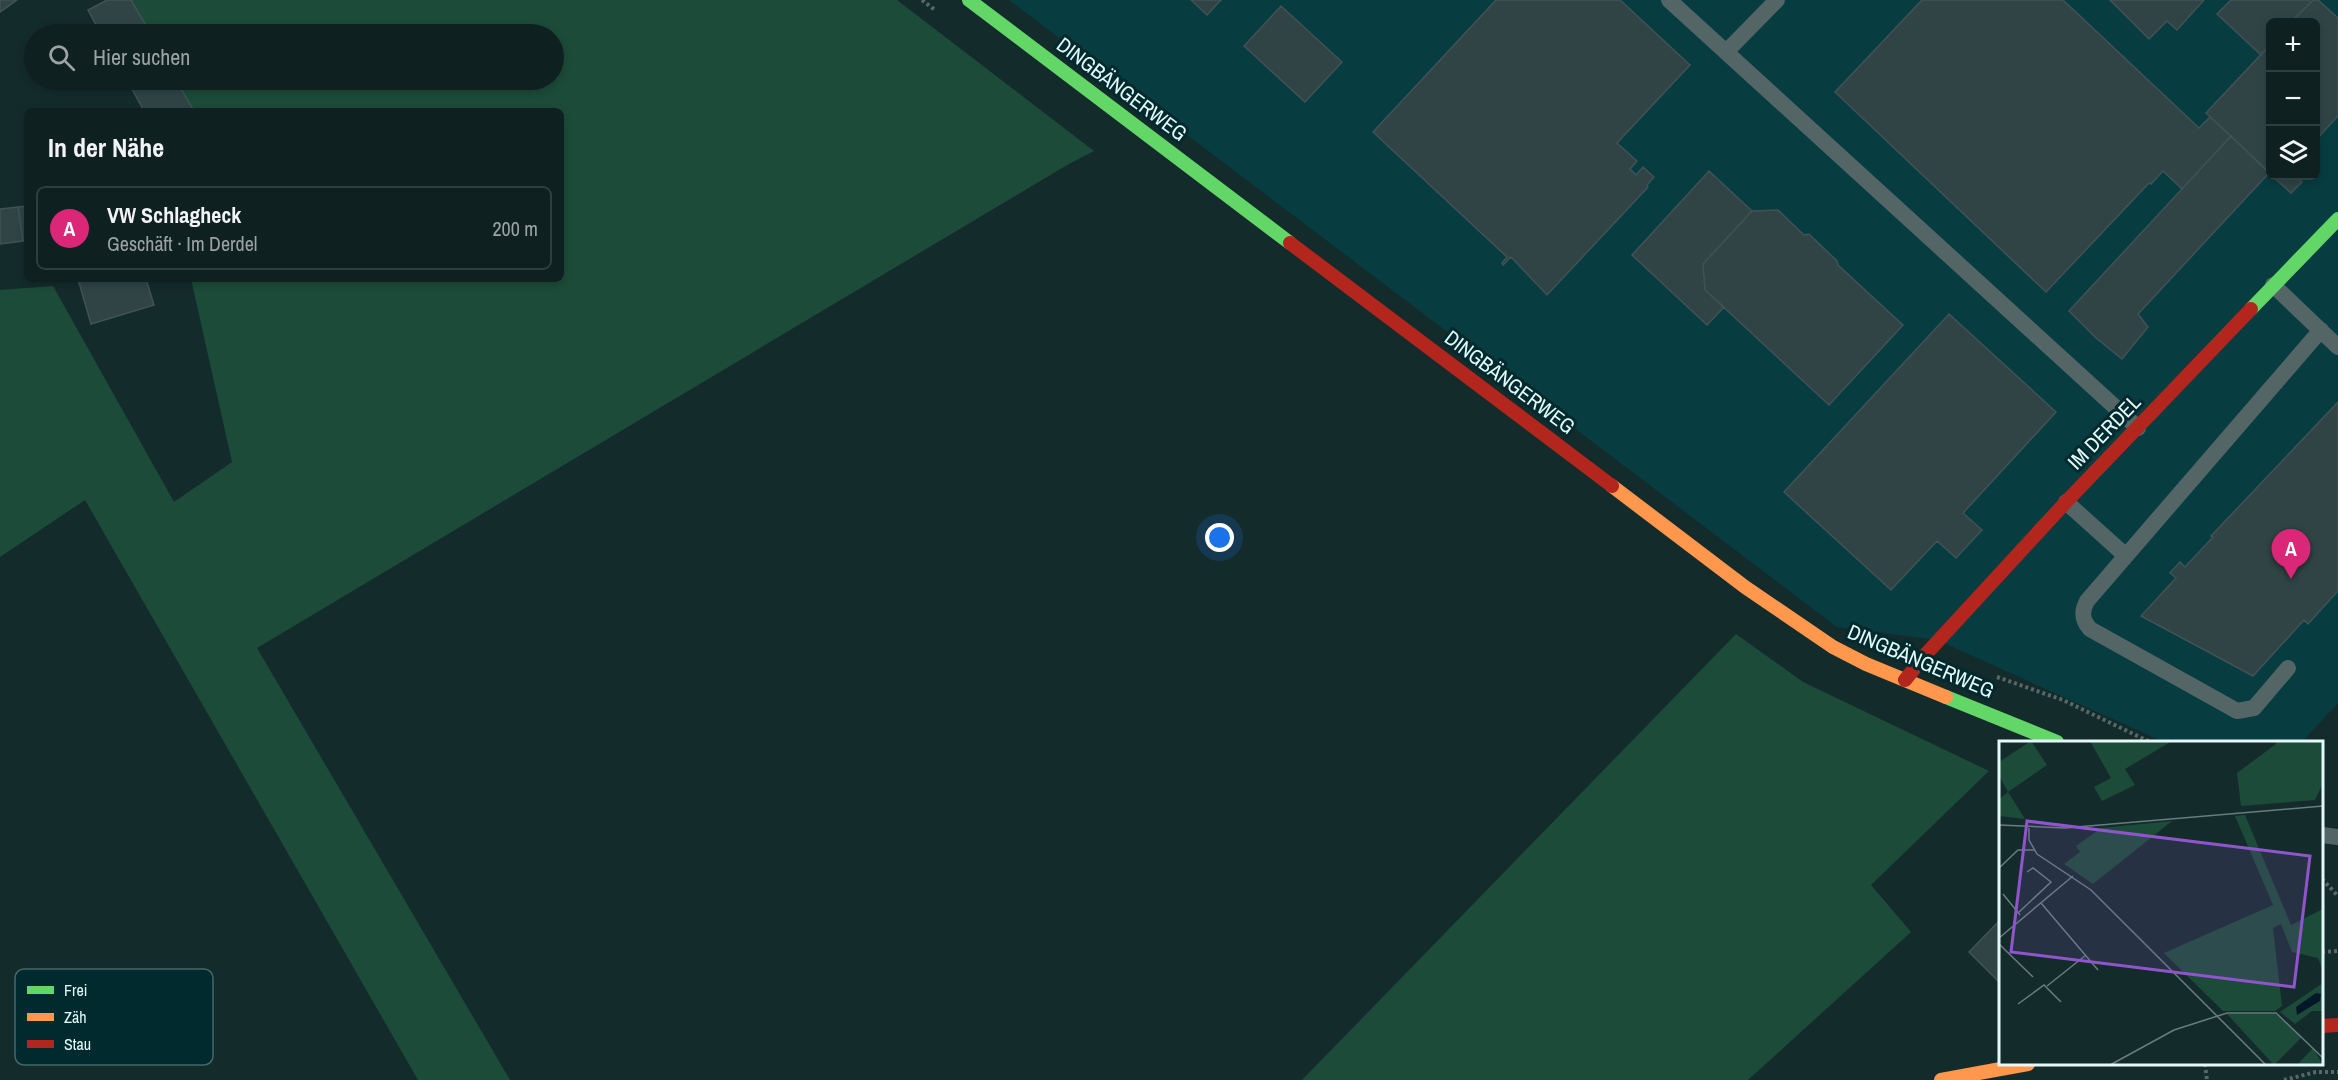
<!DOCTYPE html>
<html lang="de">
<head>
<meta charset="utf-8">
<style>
  :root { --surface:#0f2021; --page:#1d2d2e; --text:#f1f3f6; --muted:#9ba3a5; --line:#2f3e3f; --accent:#db2777 }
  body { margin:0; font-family:"Archivo Narrow",sans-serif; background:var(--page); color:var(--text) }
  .controls { position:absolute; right:18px; top:18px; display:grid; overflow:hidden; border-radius:9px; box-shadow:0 3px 9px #0003 }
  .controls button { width:54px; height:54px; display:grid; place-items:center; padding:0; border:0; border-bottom:2px solid var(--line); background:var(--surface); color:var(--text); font:30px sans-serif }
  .you { position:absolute; left:1220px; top:538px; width:21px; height:21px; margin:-15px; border:4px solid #fff; border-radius:50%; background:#1a73e8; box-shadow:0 0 0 9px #1a73e833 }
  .badge { display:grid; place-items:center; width:39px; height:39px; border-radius:50%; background:var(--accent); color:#fff; font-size:20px; font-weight:700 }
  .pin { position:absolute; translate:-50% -50px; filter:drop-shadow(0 2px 3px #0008) }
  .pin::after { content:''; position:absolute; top:32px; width:21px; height:18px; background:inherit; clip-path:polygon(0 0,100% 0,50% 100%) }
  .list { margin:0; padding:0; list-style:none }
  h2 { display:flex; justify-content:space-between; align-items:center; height:78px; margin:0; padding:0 24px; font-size:26px }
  h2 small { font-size:20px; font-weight:400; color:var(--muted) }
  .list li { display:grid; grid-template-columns:39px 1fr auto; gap:18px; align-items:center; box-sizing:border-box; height:84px; margin:0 12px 12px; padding:0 12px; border:2px solid var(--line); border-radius:9px }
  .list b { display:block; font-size:22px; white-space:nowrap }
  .list p { margin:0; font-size:20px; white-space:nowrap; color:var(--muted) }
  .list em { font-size:20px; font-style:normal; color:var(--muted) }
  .icon { flex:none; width:33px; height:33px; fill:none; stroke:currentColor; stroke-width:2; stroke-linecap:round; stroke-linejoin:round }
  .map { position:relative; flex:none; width:2338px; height:1080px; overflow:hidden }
  .search { position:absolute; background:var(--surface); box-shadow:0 3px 9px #0003; left:24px; top:24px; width:540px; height:66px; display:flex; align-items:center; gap:15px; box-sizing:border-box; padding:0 21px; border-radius:33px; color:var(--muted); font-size:22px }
  .panel { position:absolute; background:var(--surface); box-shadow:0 3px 9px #0003; left:24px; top:108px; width:540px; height:174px; border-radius:9px }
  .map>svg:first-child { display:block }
  .built { fill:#073d41; fill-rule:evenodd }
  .green { fill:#1d4b39 }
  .building { fill:#304446; stroke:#415255; stroke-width:1.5 }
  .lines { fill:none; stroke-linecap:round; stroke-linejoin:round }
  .path { stroke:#586768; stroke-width:4; stroke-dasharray:3 3; stroke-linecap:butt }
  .lane { stroke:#546566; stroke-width:16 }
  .fast { stroke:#63d668; stroke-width:14 }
  .slow { stroke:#ff974d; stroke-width:14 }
  .jam { stroke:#b3261e; stroke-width:14 }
  .labels { text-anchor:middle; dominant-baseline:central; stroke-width:6; stroke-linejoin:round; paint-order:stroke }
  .street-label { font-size:21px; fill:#e3f9fa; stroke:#002a2d }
  .inset-road { fill:none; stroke:#677d7e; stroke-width:1.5 }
  .view { fill:#9055cb; fill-opacity:0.15; stroke:#9055cb; stroke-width:3 }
  .inset-edge { fill:none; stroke:#e3f9fa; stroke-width:3 }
  .key { fill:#002a2d; stroke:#44686a; stroke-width:1.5 }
  .key-label { font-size:16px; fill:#e3f9fa }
</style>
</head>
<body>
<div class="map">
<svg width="2338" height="1080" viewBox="0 0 2338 1080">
  <rect width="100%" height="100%" fill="#142b2c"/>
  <!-- built -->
  <path class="built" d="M1009 0H2338V703L2302 742H2164L1937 640 1837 627ZM2270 22H2316V176H2270Z"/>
  <!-- green -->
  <path class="green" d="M126 0H897L1094 151 1067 165 257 648 510 1080H418L85 500 0 557V290L53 286 174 502 232 462 191 279H561V111H153L145 80H554V34H135Z
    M1736 634 1803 682 1989 771 1871 885 1911 932 1748 1080H1302Z"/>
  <!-- building -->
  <path class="building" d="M0 0H17L0 12Z
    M107 0H131L151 34H101L88 10Z
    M1191 0H1221L1207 15Z
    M1496 0H1620L1690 65 1617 143 1637 161 1630 169 1636 175 1643 167 1654 177 1647 185 1648 187 1547 295 1511 257 1503 265 1502 263 1507 257 1373 132Z
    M1922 0H2063L2199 128 2210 117 2231 136 2182 189 2163 171 2151 184 2149 183 2046 292 1835 92Z
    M2110 0H2204L2177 30 2167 21 2149 39Z
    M2231 0H2309L2311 2 2291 22H2270V45L2261 55 2217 14Z
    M2313 0H2318L2338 18V116L2316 140V22H2291Z
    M1281 6 1342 62 1305 102 1244 46Z
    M2270 45V173L2206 113Z
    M127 80H176L194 111H144Z
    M2231 136 2269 173 2138 314 2148 327 2122 359 2096 338 2069 311Z
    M1709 171 1752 211 1703 264 1705 290 1724 307 1707 325 1632 255Z
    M2272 176H2295L2302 182 2291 193Z
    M27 206V241H23L18 207Z
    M18 207 23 241 0 244V209Z
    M1778 210 1804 235 1809 234 1837 261 1838 265 1903 325 1829 405 1705 290 1703 264 1752 211Z
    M78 279H146L154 305 91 324Z
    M1949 314 2056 412 1963 513 1982 530 1956 558 1937 541 1891 590 1784 492Z
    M2338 402V591L2308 624 2304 620 2253 676 2141 616 2176 578 2170 573 2180 562 2185 567 2213 537 2211 536Z
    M2000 920V983L1969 952Z"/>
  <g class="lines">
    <!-- path -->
    <path class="path" d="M922 0 935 10
      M1997 677 2063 700 2150 742
      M2322 879 2338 896
      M2322 952 2338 951
      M2205 1064 2207 1080
      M2284 1080 2316 1072H2338"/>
    <!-- lane -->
    <path class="lane" d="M1669 0 2138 428
      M1726 52 1777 0
      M2273 285 2338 347
      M2066 502 2126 556
      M2288 668 2254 708 2237 711 2090 629C2082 620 2081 612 2087 601L2321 330
      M2322 835 2338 837"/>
    <!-- fast -->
    <path class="fast" d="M969 0 1290 243
      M2251 309 2338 219
      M1946 697 2057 742"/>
    <!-- slow -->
    <path class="slow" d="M1612 486 1745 587 1833 647 1866 664 1946 697
      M1941 1080 2028 1064"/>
    <!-- jam -->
    <path class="jam" d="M1290 243 1612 486
      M1905 680 1927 653 2066 502 2251 309
      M2322 1026 2338 1025"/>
  </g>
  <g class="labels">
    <!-- street labels -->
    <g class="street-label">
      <text transform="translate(1122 89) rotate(37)">DINGBÄNGERWEG</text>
      <text transform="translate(1510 382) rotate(37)">DINGBÄNGERWEG</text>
      <text transform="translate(2104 432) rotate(-46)">IM DERDEL</text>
      <text transform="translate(1921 661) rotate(23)">DINGBÄNGERWEG</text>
    </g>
  </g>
  <!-- overview -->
  <g transform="translate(1999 741)">
    <rect width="324" height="324" fill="#142b2c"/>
    <path d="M32 0 48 24 9 51 26 78 0 75V58L9 51 0 35V21ZM91 0H173L126 28 136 44 103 60 95 46 112 37ZM276 0H324V42L316 59 242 65 238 32 277 3ZM246 74 292 184 324 168V230L319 217 293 211 282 183 274 187 283 265 276 270H224L165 212 274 164 236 75ZM173 80 94 143 65 123 81 111 77 105 102 87ZM324 242V270H313L296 283 281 271ZM228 273H276L303 296 275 324ZM314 307 324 324H298Z" fill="#1d4b39"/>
    <path d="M317 252 322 253 321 260 298 274 297 266Z" fill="#021828"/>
    <path class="inset-road" d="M0 84 66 87 324 65M30 87V99L38 113 92 149 267 324M0 127 19 109H35M4 153 21 174M42 162 99 229M19 172 52 141 34 127 28 131M0 197 74 135M0 203 34 236M48 245 87 214M19 263 45 244 62 261M111 324 175 289 228 272H277L324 317"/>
    <path class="view" d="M28 80 311 115 295 246 12 211Z"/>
    <rect width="324" height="324" class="inset-edge"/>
  </g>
  <!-- legend -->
  <rect x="15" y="969" width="198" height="96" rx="9" class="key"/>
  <rect x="27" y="986" width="27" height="8" fill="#63d668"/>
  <rect x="27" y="1013" width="27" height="8" fill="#ff974d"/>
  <rect x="27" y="1040" width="27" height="8" fill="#b3261e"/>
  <g class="key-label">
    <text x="64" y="996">Frei</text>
    <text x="64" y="1023">Zäh</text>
    <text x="64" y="1050">Stau</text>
  </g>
</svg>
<div class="controls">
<button>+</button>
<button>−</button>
<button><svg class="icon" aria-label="layers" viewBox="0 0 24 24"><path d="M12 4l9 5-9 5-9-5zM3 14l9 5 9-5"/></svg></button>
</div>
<div class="you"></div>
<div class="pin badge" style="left:2291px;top:579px">A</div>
<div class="search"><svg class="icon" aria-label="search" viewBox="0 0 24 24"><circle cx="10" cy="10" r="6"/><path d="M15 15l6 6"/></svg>Hier suchen</div>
<section class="panel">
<h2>In der Nähe<small></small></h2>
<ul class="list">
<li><span class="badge">A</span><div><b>VW Schlagheck</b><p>Geschäft · Im Derdel</p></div><em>200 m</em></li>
</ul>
</section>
</div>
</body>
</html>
